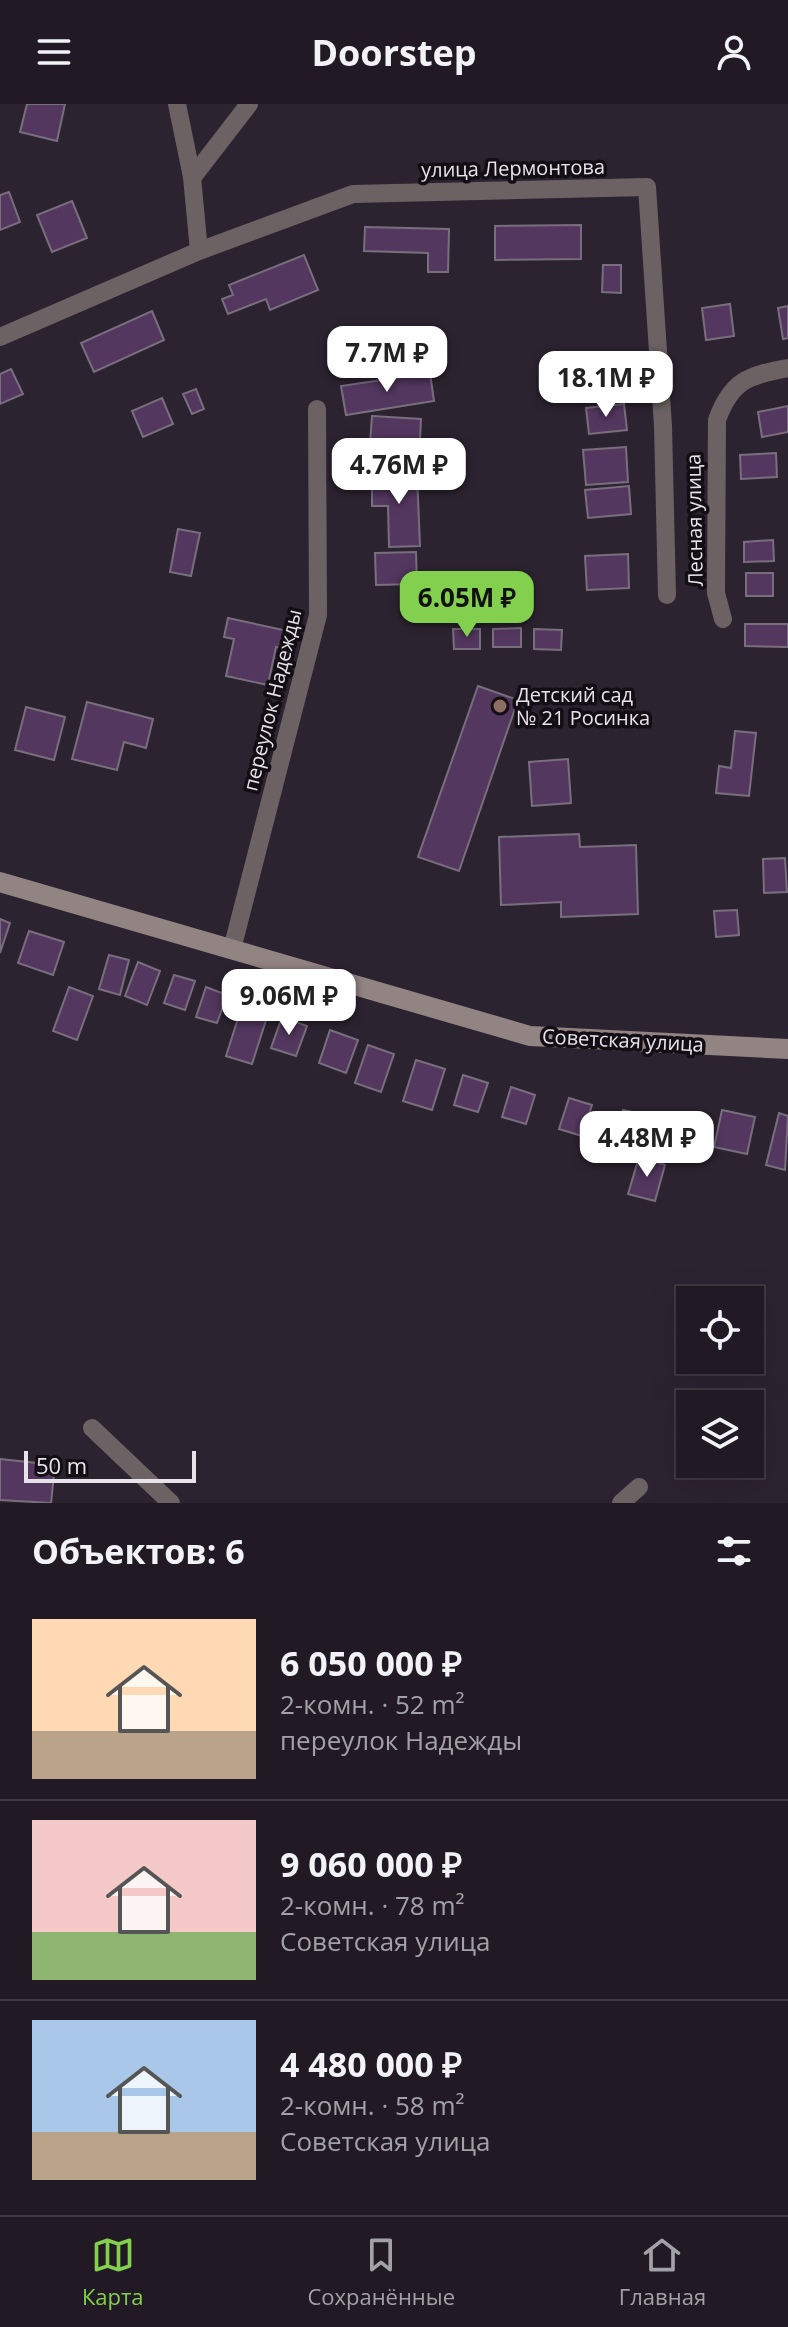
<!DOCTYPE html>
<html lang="ru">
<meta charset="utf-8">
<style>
:root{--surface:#211a24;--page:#29232c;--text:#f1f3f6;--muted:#a2a1a6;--line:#3e3841;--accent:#83d04e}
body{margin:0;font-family:"Open Sans",sans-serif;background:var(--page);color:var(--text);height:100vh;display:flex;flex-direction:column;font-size:30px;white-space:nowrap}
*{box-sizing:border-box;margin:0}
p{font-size:26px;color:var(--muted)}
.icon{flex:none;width:44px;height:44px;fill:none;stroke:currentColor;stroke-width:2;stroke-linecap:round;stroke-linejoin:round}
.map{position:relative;height:1399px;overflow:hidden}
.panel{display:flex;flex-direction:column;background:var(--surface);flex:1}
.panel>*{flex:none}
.controls{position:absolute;left:676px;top:1182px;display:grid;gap:16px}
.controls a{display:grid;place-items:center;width:88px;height:88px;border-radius:0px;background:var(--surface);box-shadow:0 8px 32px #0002,0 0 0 2px var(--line);font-size:40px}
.scale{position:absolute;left:24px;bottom:20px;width:172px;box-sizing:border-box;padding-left:8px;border:4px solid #e8e2eb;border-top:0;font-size:22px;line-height:28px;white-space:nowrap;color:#e8e2eb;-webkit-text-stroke:6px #120e14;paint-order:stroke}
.price{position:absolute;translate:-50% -68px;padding:0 18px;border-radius:16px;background:#fff;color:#222;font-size:26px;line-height:52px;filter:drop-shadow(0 2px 4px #0008)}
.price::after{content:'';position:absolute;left:50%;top:48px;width:24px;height:18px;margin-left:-12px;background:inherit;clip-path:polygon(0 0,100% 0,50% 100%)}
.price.on{background:var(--accent);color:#111}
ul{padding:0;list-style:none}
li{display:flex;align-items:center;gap:24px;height:200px;padding:0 32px}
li+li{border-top:2px solid var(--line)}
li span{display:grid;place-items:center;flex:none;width:224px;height:160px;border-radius:0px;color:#555}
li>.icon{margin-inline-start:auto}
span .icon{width:96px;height:96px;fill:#fffc;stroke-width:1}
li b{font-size:34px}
h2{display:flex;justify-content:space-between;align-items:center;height:96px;padding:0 32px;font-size:34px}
header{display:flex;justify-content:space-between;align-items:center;height:104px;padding:0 32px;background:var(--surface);font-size:36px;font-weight:700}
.menu{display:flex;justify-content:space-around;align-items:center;height:112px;border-top:2px solid var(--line);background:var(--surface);font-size:22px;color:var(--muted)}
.menu a{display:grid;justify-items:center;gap:4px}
.menu .on{color:var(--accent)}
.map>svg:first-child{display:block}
.building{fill:#53375f;stroke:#796e7e;stroke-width:2}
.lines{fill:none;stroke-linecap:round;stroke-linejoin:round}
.minor{stroke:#6c6263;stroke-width:18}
.secondary{stroke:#938484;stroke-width:20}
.education-dot{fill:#8d6e63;stroke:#120e14;stroke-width:3}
.labels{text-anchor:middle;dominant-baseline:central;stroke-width:7;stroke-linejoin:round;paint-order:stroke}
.street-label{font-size:20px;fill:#e8e2eb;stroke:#120e14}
.poi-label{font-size:20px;fill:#e8e2eb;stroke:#120e14;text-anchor:start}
</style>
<header><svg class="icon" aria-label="menu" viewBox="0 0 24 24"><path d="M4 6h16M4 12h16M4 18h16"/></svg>Doorstep<svg class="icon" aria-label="person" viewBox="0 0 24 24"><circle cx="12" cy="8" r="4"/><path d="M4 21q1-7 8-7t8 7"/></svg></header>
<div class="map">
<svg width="788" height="1399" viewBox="0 0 788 1399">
<rect width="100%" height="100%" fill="#2c2330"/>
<path class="building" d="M 27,0 L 65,0 L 57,37 L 20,28 Z
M 9,88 L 20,118 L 0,126 L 0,91 Z
M 72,97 L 87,134 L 52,148 L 37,111 Z
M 581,121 L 581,155 L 495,156 L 495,122 Z
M 365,123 L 449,125 L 448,168 L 428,168 L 428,149 L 364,147 Z
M 304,151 L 318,186 L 270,206 L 266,195 L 228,210 L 222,195 L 233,191 L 229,181 Z
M 603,161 L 621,161 L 621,189 L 602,188 Z
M 730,200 L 734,232 L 706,236 L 702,204 Z
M 788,202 L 788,234 L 783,235 L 778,204 Z
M 152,207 L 164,236 L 94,268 L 81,239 Z
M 628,261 L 630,291 L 591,293 L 590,263 Z
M 11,265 L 23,290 L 0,300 L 0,270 Z
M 430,269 L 434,297 L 346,311 L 341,282 Z
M 196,285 L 204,305 L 192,310 L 183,290 Z
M 162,294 L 173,320 L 143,333 L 132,307 Z
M 624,300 L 627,326 L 589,330 L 586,304 Z
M 788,302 L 788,328 L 762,333 L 758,308 Z
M 372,312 L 421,315 L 419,356 L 369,354 Z
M 626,343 L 628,378 L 586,381 L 583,346 Z
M 776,349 L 777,373 L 741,375 L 740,351 Z
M 417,369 L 420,442 L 389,443 L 388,402 L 372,402 L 372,370 Z
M 629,382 L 631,410 L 588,414 L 585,386 Z
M 178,425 L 200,429 L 191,472 L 170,468 Z
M 773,436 L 774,457 L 744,458 L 744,438 Z
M 416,448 L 417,480 L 376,481 L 375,449 Z
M 628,450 L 629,484 L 587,486 L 585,452 Z
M 746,469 L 773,469 L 773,492 L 746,492 Z
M 228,514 L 297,529 L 293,547 L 276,543 L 268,581 L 226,572 L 234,535 L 224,533 Z
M 745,520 L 788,520 L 788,543 L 745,542 Z
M 521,524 L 521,543 L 493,543 L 493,525 Z
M 453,525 L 480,525 L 480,545 L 454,545 Z
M 534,525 L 562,526 L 561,546 L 534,545 Z
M 478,582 L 518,596 L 459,767 L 418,753 Z
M 87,598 L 153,615 L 146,644 L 124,638 L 117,666 L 72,655 Z
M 26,603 L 65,613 L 54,656 L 15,646 Z
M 735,627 L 756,629 L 749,692 L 716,689 L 719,662 L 731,664 Z
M 568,655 L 571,699 L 532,702 L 529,658 Z
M 579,730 L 580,743 L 636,741 L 638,810 L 561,813 L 561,798 L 501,801 L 499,733 Z
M 785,754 L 787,788 L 764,789 L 763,755 Z
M 737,806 L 739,831 L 716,833 L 714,807 Z
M 0,815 L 10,819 L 0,849 Z
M 29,827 L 64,838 L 53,871 L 18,859 Z
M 109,851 L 129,856 L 120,891 L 99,885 Z
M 138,858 L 160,867 L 147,901 L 125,892 Z
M 174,871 L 195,877 L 185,906 L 164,899 Z
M 69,883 L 93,892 L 77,936 L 53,927 Z
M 206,883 L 227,891 L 217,919 L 196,913 Z
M 242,902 L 268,910 L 252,960 L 226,952 Z
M 282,913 L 307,922 L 296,952 L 271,944 Z
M 330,926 L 358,936 L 346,969 L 319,959 Z
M 368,941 L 394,950 L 381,988 L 355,979 Z
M 416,956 L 445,965 L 432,1006 L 403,997 Z
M 463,971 L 488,979 L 478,1008 L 454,1001 Z
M 511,983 L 535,991 L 526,1020 L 502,1013 Z
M 569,994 L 592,1001 L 582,1032 L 559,1025 Z
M 623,1006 L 646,1011 L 639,1040 L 616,1035 Z
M 722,1006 L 755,1013 L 747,1050 L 714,1043 Z
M 779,1009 L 788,1012 L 785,1066 L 766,1061 Z
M 679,1020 L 706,1028 L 696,1058 L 670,1050 Z
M 639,1053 L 665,1061 L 655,1097 L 628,1090 Z
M 0,1355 L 55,1361 L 51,1399 L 0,1396 Z"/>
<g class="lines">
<path class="minor" d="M 177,0 L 192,73 L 199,147
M 192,74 L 249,0
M 0,233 L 199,147 L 353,90 L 647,83 L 663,322 L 667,491
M 723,515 L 716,489 L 717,316 C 731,277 748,271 788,264
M 232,845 L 318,511 L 317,305
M 92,1324 L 171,1399
M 621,1399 L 639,1383"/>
<path class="secondary" d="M 0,778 L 530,932 L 788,945"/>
</g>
<circle class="education-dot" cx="500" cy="602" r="8"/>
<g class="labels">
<g class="street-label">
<text transform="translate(513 64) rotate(-1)">улица Лермонтова</text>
<text transform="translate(694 416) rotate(-91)">Лесная улица</text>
<text transform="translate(272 596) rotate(-76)">переулок Надежды</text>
<text transform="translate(623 936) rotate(3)">Советская улица</text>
</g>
<g class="poi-label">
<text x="516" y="590">Детский сад<tspan x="516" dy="23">№ 21 Росинка</tspan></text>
</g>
</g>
</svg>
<div class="controls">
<a><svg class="icon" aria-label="locate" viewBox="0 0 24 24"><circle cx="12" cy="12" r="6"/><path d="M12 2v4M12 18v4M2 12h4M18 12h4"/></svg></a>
<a><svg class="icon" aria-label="layers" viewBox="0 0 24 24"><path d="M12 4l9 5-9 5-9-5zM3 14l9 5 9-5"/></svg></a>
</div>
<div class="scale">50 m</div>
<b class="price" style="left:387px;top:290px">7.7M ₽</b>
<b class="price" style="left:606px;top:315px">18.1M ₽</b>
<b class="price" style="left:399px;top:402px">4.76M ₽</b>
<b class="price on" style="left:467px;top:535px">6.05M ₽</b>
<b class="price" style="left:289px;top:933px">9.06M ₽</b>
<b class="price" style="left:647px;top:1075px">4.48M ₽</b>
</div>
<section class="panel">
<h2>Объектов: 6<svg class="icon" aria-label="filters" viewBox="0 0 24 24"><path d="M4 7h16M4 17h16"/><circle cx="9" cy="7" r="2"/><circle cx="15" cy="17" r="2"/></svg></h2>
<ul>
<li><span style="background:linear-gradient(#ffd9b3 70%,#b9a48a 0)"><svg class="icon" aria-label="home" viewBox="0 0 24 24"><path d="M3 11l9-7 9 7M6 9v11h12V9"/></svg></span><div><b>6 050 000 ₽</b><p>2-комн. · 52 m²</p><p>переулок Надежды</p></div></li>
<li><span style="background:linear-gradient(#f6c9c9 70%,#8fb573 0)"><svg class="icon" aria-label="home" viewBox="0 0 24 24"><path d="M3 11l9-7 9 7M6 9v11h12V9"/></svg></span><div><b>9 060 000 ₽</b><p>2-комн. · 78 m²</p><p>Советская улица</p></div></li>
<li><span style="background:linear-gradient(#a9c7e8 70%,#b9a48a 0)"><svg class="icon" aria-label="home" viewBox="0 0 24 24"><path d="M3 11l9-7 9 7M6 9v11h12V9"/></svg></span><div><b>4 480 000 ₽</b><p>2-комн. · 58 m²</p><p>Советская улица</p></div></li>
</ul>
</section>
<nav class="menu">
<a class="on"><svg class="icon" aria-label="map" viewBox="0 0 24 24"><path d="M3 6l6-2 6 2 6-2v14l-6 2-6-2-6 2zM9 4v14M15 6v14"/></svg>Карта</a>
<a><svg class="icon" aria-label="saved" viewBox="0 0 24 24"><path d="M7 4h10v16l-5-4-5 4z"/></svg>Сохранённые</a>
<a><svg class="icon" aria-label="home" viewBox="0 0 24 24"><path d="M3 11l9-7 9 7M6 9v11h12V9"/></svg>Главная</a>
</nav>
